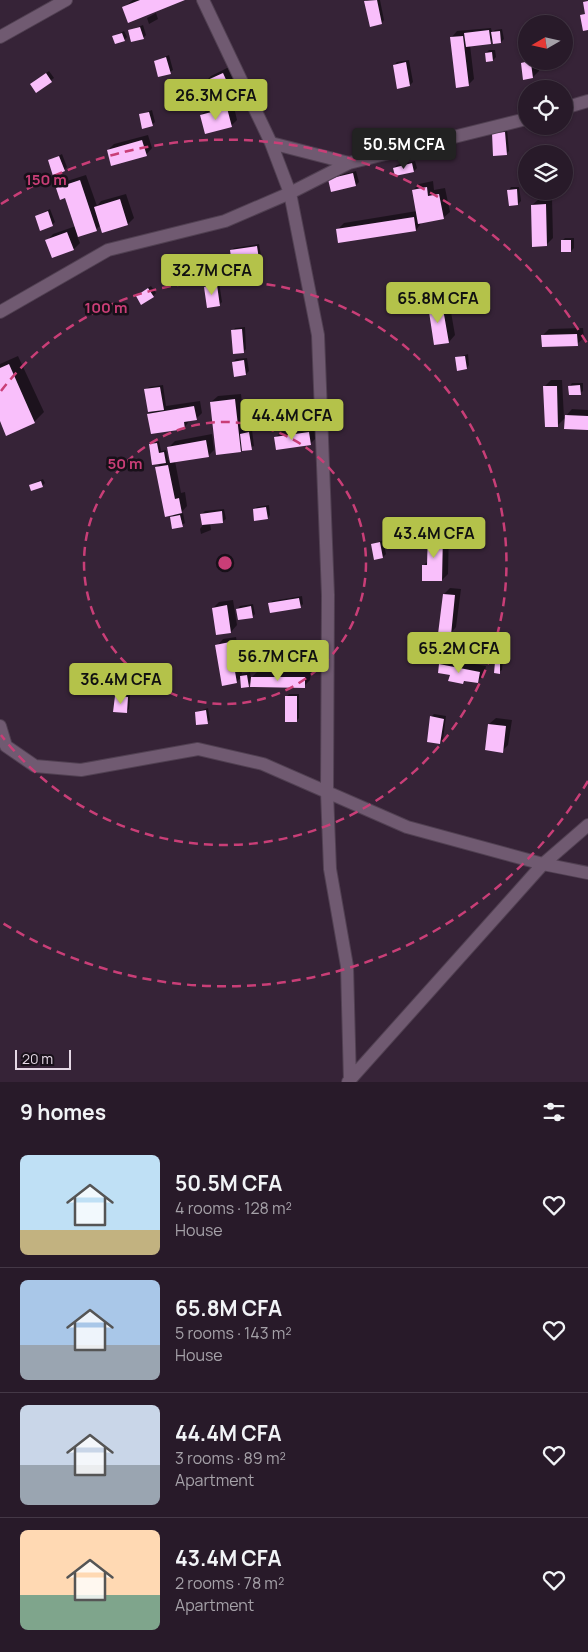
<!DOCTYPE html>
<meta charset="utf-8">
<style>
:root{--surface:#281a29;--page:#342735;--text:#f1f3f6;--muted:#a5a1a8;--line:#443846;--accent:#b4c24a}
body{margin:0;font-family:Manrope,sans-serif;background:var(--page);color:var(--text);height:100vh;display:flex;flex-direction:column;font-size:19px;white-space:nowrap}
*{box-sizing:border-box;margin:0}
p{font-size:16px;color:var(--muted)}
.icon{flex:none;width:28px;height:28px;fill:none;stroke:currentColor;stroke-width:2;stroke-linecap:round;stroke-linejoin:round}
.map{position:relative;height:1082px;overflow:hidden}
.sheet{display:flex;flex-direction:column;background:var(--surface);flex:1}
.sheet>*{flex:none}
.needle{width:32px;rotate:261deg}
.fabs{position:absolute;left:518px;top:15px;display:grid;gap:10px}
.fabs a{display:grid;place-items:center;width:55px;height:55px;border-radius:50%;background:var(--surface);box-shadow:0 1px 4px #0004,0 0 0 1px var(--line);font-size:25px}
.scale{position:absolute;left:15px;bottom:12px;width:56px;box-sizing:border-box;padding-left:5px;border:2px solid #e5d8e5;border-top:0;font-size:14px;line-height:18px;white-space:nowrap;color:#e5d8e5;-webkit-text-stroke:4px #181019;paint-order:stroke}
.price{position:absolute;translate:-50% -42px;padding:0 11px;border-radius:5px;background:var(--accent);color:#111;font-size:16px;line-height:32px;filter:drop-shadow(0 1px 2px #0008)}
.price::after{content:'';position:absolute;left:50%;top:30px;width:15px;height:11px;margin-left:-8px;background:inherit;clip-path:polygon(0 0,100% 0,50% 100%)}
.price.current{background:#222;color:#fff}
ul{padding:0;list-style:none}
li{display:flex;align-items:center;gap:15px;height:125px;padding:0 20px}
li+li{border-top:1px solid var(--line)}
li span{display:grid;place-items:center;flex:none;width:140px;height:100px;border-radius:8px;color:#555}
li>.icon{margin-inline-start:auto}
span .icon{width:60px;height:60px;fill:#fffc;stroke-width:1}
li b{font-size:21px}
h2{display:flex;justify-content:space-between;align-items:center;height:60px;padding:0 20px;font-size:21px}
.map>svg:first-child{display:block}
.shadow{fill:#0007}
.building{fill:#f9bffb}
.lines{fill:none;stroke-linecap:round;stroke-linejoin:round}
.street-casing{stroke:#514052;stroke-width:14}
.secondary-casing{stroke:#514052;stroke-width:14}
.street{stroke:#705a71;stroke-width:12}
.secondary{stroke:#705a71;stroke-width:12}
.ring{fill:none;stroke:#c93e77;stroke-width:2.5;stroke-dasharray:9 6}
.centre{fill:#c93e77;stroke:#181019;stroke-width:2.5}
.ring-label{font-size:15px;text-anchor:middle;font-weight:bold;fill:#c93e77;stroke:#181019;stroke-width:5;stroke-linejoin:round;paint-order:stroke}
</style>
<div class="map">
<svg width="588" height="1082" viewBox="0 0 588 1082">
<rect width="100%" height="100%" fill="#362337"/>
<path class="shadow" d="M 133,0 L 182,0 L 123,8 Z
M 366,0 L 380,0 L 384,20 L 382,23 Z
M 156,13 L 158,19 L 149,24 L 147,18 Z
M 143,25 L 146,35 L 143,38 L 129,31 Z
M 491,28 L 492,33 L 495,30 L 502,29 L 504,39 L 501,42 L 493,39 L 490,42 L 470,45 L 474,79 L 468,85 L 451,38 L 457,31 Z
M 526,30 L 526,61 L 538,61 L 539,71 L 533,77 L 522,64 L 526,60 L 523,33 Z
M 124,31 L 127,37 L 124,40 L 114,36 Z
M 489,50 L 495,50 L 496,57 L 493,60 L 486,53 Z
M 169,55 L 173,70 L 170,72 L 155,61 Z
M 409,60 L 413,82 L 410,85 L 394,65 L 397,62 Z
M 229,67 L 238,87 L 232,93 L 205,82 L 211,76 Z
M 49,71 L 54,78 L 36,92 L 34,81 Z
M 233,103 L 237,120 L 231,126 L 201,115 L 208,109 Z
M 152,110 L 155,122 L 152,125 L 140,115 Z
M 507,129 L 509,151 L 506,154 L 493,133 Z
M 148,135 L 152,148 L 146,155 L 108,150 L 114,144 Z
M 62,154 L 67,167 L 64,170 L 49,161 Z
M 415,161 L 417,168 L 414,171 L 396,175 L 394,168 L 397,165 Z
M 356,171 L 359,182 L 356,185 L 333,177 Z
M 86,175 L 97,206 L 101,201 L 126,194 L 134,218 L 128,224 L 101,225 L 96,229 L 77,236 L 80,243 L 74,249 L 53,257 L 47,241 L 53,234 L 76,226 L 66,197 L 57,189 L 64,182 Z
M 433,181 L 434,190 L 445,188 L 450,212 L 443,218 L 422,222 L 416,230 L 337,230 L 344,223 L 417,211 L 413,190 L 419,184 Z
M 511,187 L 519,187 L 521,201 L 518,204 L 509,190 Z
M 552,198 L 553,238 L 547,244 L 532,205 L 539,199 Z
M 50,209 L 55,222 L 52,225 L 36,216 Z
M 565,238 L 574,238 L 574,248 L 571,251 L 562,241 Z
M 259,244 L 261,255 L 258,258 L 231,251 L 234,248 Z
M 219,282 L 222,302 L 219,305 L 205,287 L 208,284 Z
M 151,286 L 156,293 L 153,296 L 140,293 Z
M 448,297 L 449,300 L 458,299 L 458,302 L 462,298 L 469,297 L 470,306 L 468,308 L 460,307 L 451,312 L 455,335 L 449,342 L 429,306 L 435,299 Z
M 245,327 L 246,349 L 243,352 L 233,331 L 235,328 Z
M 583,328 L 584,338 L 577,344 L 543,335 L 549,329 Z
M 468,354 L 469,365 L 467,368 L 456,358 Z
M 18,356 L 44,412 L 34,422 L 0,418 L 0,364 Z
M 247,358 L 249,371 L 246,374 L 233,362 L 236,359 Z
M 551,380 L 562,380 L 564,418 L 572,409 L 588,410 L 588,429 L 566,417 L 558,425 L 544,387 Z
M 572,383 L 583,383 L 583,391 L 580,393 L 570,386 Z
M 163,385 L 166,406 L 200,401 L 202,413 L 196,419 L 190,420 L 184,428 L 148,414 L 152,410 L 146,390 L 149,387 Z
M 241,394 L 245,431 L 252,430 L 254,446 L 240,451 L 211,402 L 218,396 Z
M 315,426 L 316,438 L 310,444 L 276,437 L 282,431 Z
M 212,434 L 214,450 L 208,456 L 175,461 L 181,493 L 185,492 L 187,506 L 180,514 L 183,513 L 185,523 L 182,525 L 172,517 L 176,513 L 157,467 L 162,462 L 150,445 L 159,441 L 161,451 L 166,450 L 168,460 L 171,460 L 169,447 L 175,441 Z
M 43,479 L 45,483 L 42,486 L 30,485 Z
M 269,505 L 270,515 L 268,518 L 254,510 L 257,507 Z
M 224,509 L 226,519 L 223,521 L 210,523 L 211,530 L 201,534 L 200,529 L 203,525 L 202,514 L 205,511 Z
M 435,528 L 449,528 L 448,574 L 442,580 L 423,566 L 429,560 L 429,534 Z
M 454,529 L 484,530 L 484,540 L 481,543 L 451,532 Z
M 383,540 L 386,554 L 383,557 L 372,545 Z
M 450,588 L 461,589 L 456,627 L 450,634 L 444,594 Z
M 302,596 L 303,604 L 300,607 L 270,604 L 272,601 Z
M 233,600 L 237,625 L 231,632 L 213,608 L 219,602 Z
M 253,604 L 255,614 L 252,617 L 237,609 L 240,606 Z
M 236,637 L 242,674 L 250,672 L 251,678 L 258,671 L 311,672 L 310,680 L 304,686 L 252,682 L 248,685 L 241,678 L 236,682 L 217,646 L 223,639 Z
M 446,659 L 486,666 L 484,675 L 478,681 L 466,680 L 463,683 L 440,665 Z
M 499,660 L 503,660 L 502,670 L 499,672 L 496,662 Z
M 119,694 L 130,695 L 129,709 L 126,712 L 116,696 Z
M 289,694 L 299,694 L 299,718 L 296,721 L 286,697 Z
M 208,708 L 210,720 L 207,722 L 196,712 Z
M 434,714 L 446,716 L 443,740 L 440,743 L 431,717 Z
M 496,718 L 512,720 L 508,745 L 502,751 L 489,724 Z"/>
<path class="building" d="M 140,0 L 185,0 L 128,23 L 122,7 Z
M 377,0 L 382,24 L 370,27 L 364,1 Z
M 588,1 L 588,30 L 583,31 L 580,15 L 585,14 L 583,2 Z
M 140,27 L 144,39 L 131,42 L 128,30 Z
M 489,30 L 491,44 L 466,47 L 464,33 Z
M 500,31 L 501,43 L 493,44 L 491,32 Z
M 526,32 L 526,61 L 535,63 L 531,63 L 533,78 L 523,80 L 521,63 L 525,62 L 522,33 Z
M 122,33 L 125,41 L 115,44 L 112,36 Z
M 463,36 L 469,86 L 456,88 L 450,37 Z
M 492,52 L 493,61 L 486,62 L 485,53 Z
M 166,57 L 171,74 L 158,77 L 154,61 Z
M 406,62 L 410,86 L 397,89 L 393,65 Z
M 46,73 L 52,82 L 36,93 L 30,84 Z
M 223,73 L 233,95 L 213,104 L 203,82 Z
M 227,108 L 232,127 L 205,134 L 200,115 Z
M 149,112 L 153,126 L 142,129 L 139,114 Z
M 505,132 L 507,155 L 493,156 L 492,133 Z
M 142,140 L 147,156 L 111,166 L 107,150 Z
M 59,156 L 65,171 L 53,176 L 48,160 Z
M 412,163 L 414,172 L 395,176 L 393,168 Z
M 353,173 L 356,186 L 331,192 L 328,179 Z
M 80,180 L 97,231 L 78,237 L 65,198 L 60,200 L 56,188 Z
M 427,187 L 428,196 L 439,194 L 444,219 L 418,224 L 412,190 Z
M 517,189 L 518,205 L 509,206 L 507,190 Z
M 120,199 L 128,225 L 102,233 L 94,207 Z
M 546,204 L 547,246 L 532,247 L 531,205 Z
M 48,211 L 53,226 L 40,231 L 35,216 Z
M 414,217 L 416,231 L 338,243 L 336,229 Z
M 67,232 L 74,250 L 52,258 L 45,240 Z
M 561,240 L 571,240 L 571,252 L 561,252 Z
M 257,246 L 259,259 L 232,264 L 230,250 Z
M 217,285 L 220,306 L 207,308 L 204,287 Z
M 148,288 L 154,297 L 141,305 L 136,296 Z
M 467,299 L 468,310 L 460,311 L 458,301 Z
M 455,301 L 457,312 L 448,314 L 446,302 Z
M 442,303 L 449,343 L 434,345 L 428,305 Z
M 242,329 L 244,353 L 233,354 L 231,330 Z
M 577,334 L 578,346 L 542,347 L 541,335 Z
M 465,356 L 467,369 L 457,371 L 455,357 Z
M 244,360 L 246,375 L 234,377 L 232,362 Z
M 9,364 L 35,423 L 6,436 L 0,421 L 0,368 Z
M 580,385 L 581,395 L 569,395 L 568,386 Z
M 543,386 L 557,386 L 558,427 L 545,427 Z
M 160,387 L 164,410 L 148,412 L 144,389 Z
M 235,399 L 241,452 L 216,455 L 210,402 Z
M 194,406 L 197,420 L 184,422 L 185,429 L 151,434 L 147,414 Z
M 565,415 L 588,416 L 588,430 L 564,429 Z
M 249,432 L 252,450 L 242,451 L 240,434 Z
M 309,432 L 311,445 L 276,450 L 274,437 Z
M 206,440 L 209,457 L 170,463 L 167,447 Z
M 157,443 L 159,453 L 164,452 L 166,463 L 152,465 L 149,444 Z
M 168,465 L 175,499 L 179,498 L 182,513 L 165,517 L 155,467 Z
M 41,481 L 43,487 L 31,491 L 29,485 Z
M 266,507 L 268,519 L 254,521 L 253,509 Z
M 222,511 L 223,523 L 202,525 L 200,514 Z
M 180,515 L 183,527 L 172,529 L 170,517 Z
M 450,531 L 482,532 L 481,544 L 450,543 Z
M 428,533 L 443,534 L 442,581 L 422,581 L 422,565 L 427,565 Z
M 380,542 L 383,558 L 374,560 L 371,544 Z
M 443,594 L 455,595 L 451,635 L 438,634 Z
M 299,598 L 301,608 L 270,613 L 268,603 Z
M 227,605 L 231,633 L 216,635 L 212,608 Z
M 251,606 L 253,618 L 238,620 L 236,609 Z
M 230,642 L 237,683 L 222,686 L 215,645 Z
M 495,662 L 500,662 L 500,674 L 494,673 Z
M 439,664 L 480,672 L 478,683 L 464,681 L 463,684 L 448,681 L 450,675 L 438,673 Z
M 247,675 L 249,687 L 241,688 L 240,676 Z
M 251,677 L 305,677 L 305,688 L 250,687 Z
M 115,696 L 128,697 L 127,713 L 113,712 Z
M 285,696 L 297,696 L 297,722 L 285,722 Z
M 206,710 L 208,724 L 196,725 L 195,712 Z
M 430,716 L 444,719 L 440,744 L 427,742 Z
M 488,724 L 506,726 L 503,753 L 485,750 Z"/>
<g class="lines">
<g class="street-casing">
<path id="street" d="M 203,0 L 271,143 L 290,193 L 318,335 L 328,595 L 327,792 L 330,869 L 347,966 L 350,1082
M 564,108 L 588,101
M 271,143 L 349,163
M 0,312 L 108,250 L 225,221 L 290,193 L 349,163 L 526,119
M 0,726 L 6,746 L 35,766 L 81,770 L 198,749 L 263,764 L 407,827 L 543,864 L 588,873
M 348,1082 L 543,864 L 588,825"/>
</g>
<g class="secondary-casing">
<path id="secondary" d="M 0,37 L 66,0"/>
</g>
<use href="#street" class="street"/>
<use href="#secondary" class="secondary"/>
</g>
<g class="ring">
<circle cx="225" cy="563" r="141"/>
<path d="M1 391A282 282 0 1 1 1 735"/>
<path d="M588 781A423 423 0 0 1 1 922M1 204A423 423 0 0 1 588 345"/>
</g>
<circle cx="225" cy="563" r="8" class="centre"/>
<g class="ring-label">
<text x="46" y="185">150 m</text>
<text x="106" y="313">100 m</text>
<text x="125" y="469">50 m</text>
</g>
</svg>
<div class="fabs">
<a><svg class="needle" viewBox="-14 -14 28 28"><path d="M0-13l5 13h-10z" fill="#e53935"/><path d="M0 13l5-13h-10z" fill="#a5a1a8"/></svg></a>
<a><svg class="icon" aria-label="locate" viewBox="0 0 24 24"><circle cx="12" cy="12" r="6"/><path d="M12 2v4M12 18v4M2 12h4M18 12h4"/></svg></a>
<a><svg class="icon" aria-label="layers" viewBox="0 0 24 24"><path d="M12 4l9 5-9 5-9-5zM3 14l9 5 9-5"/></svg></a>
</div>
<div class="scale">20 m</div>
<b class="price" style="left:216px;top:121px">26.3M CFA</b>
<b class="price current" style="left:404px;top:170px">50.5M CFA</b>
<b class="price" style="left:212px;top:296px">32.7M CFA</b>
<b class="price" style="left:438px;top:324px">65.8M CFA</b>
<b class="price" style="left:292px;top:441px">44.4M CFA</b>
<b class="price" style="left:434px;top:559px">43.4M CFA</b>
<b class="price" style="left:459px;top:674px">65.2M CFA</b>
<b class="price" style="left:278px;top:682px">56.7M CFA</b>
<b class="price" style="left:121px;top:705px">36.4M CFA</b>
</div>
<section class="sheet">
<h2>9 homes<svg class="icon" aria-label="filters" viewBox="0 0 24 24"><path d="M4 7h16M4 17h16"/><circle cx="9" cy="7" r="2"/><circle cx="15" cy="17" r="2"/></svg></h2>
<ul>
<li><span style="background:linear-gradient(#bfe0f5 75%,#c2b280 0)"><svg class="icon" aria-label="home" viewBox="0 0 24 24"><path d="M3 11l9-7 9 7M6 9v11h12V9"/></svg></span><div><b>50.5M CFA</b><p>4 rooms · 128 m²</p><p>House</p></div><svg class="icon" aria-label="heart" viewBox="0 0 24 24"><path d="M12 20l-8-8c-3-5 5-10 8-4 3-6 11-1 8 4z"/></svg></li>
<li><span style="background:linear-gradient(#a9c7e8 65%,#9aa5b1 0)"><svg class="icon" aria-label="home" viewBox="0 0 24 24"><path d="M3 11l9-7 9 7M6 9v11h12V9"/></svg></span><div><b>65.8M CFA</b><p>5 rooms · 143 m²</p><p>House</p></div><svg class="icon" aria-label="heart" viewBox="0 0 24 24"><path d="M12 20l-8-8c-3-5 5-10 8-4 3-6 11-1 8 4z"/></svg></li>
<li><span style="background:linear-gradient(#c9d6e8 60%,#9aa5b1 0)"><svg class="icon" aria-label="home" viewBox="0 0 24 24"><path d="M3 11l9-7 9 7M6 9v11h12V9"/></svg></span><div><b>44.4M CFA</b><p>3 rooms · 89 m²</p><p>Apartment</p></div><svg class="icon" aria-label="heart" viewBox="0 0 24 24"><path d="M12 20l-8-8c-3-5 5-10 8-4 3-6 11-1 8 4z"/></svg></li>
<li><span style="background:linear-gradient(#ffd9b3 65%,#7fa58c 0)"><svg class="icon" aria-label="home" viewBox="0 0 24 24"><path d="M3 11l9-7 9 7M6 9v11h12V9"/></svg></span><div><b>43.4M CFA</b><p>2 rooms · 78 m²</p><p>Apartment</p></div><svg class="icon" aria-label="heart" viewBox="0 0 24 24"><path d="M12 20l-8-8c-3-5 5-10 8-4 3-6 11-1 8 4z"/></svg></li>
</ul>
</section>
